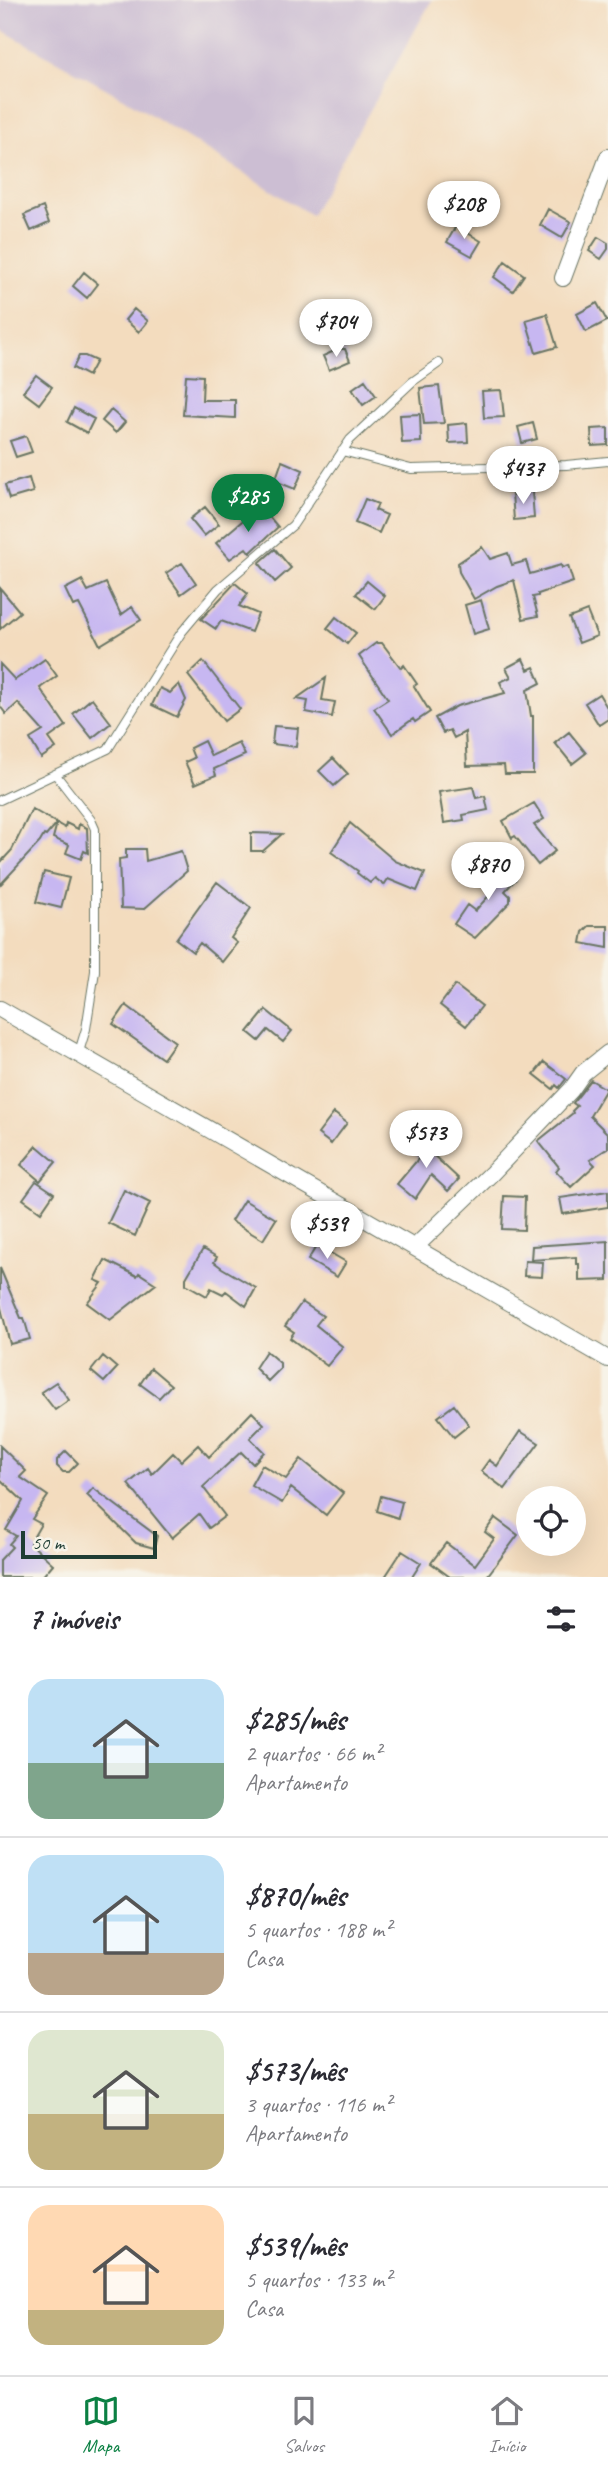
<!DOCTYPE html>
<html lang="pt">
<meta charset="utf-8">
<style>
:root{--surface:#fff;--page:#f7f7f7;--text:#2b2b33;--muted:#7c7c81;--line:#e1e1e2;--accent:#0b8043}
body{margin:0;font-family:Caveat,sans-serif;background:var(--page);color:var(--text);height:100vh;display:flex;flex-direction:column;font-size:26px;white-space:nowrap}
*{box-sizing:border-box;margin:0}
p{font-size:23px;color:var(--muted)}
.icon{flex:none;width:38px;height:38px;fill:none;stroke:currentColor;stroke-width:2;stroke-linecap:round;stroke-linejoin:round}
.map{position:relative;height:1577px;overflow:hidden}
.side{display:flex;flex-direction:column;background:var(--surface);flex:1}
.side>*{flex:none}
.controls{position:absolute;left:516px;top:1486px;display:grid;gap:14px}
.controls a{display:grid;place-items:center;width:70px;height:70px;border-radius:50%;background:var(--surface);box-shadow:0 7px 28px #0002;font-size:35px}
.scale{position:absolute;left:21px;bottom:18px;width:136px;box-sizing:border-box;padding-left:7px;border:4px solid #1f3d34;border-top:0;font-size:19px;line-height:24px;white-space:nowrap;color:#1f3d34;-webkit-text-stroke:5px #f7f3e8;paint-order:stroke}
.price{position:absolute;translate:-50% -60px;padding:0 16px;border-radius:24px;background:#fff;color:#222;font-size:23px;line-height:46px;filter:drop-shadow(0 2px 4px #0008)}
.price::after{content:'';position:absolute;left:50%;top:42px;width:21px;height:16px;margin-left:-10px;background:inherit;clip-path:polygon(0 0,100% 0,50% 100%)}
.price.on{background:var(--accent);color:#fff}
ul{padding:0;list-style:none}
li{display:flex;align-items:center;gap:21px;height:175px;padding:0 28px}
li+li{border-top:2px solid var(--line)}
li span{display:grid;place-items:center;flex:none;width:196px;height:140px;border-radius:21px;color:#555}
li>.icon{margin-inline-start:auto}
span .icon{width:84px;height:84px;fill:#fffc;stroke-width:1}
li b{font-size:30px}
h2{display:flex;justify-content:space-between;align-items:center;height:84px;padding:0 28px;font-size:30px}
.dock{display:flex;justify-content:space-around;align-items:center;height:98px;border-top:2px solid var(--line);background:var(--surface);font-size:19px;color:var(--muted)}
.dock a{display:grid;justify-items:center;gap:4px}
.dock .on{color:var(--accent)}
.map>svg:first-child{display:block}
.industrial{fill:#ccbed3}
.building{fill:#c7b7f1}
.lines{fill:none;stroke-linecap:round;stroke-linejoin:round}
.lane-casing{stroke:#697564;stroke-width:10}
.street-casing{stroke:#697564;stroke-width:18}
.lane{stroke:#fff;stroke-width:8}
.street{stroke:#fff;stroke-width:16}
</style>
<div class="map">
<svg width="608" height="1577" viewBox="0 0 608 1577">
<rect width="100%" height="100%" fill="#f7f3e8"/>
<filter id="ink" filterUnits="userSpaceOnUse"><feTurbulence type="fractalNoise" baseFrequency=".0143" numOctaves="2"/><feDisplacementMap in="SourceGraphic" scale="14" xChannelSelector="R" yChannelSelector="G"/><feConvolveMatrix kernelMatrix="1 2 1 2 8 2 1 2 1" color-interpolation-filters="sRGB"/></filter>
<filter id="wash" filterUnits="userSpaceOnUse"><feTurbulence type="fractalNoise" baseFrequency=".00686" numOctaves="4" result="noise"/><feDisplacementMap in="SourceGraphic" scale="28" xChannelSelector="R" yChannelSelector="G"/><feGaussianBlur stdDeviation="1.57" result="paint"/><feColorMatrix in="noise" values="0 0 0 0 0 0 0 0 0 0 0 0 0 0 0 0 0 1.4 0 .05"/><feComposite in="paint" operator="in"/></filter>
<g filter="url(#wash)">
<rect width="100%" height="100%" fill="#f3dcbe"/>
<path class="industrial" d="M 0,0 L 432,0 L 311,215 L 132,103 L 0,29 Z"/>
<g id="blocks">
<path class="building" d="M 43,207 L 49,223 L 31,231 L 24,215 Z
M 548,209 L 571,222 L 562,238 L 540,225 Z
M 456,226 L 481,241 L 472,256 L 447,242 Z
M 598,237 L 608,243 L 608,249 L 601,259 L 589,251 Z
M 505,261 L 524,275 L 513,291 L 494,277 Z
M 84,272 L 98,284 L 87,298 L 73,286 Z
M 597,303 L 607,321 L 586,332 L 577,314 Z
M 134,309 L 148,321 L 139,332 L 125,320 Z
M 547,314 L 557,347 L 536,353 L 526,320 Z
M 339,349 L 345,349 L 350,361 L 329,370 L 323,356 Z
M 79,356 L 85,356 L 96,361 L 88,376 L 73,368 Z
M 36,375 L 52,387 L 39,404 L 23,392 Z
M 186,375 L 203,376 L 202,400 L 235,400 L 235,418 L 183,415 Z
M 365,380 L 376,396 L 363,405 L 352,389 Z
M 439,386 L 444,423 L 424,424 L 420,388 Z
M 501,390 L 504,417 L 484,418 L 482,391 Z
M 74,408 L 94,419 L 87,433 L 67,422 Z
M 111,410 L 125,422 L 116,433 L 102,421 Z
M 420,414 L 421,442 L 402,443 L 400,415 Z
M 467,423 L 468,442 L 449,443 L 448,425 Z
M 533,423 L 537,439 L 522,443 L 518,427 Z
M 608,428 L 608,445 L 592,446 L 591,429 Z
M 26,436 L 32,452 L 16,457 L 10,441 Z
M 282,461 L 303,470 L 295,489 L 275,481 Z
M 29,478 L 33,492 L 9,499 L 5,485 Z
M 532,491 L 534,518 L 514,520 L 512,493 Z
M 365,499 L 378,504 L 375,510 L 387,515 L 379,533 L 355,523 Z
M 260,506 L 278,527 L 250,553 L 246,548 L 230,559 L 216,543 Z
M 205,507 L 219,524 L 204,536 L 190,519 Z
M 482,547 L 490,559 L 508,553 L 512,565 L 526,561 L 530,574 L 561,565 L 562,568 L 568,566 L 573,582 L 538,594 L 538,596 L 533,597 L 538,616 L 523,619 L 514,580 L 497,586 L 474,599 L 459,572 L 458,563 Z
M 275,549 L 291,568 L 275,582 L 259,563 Z
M 182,563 L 196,583 L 181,594 L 166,573 Z
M 82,580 L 88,591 L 106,583 L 121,615 L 132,607 L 141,620 L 100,645 L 79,604 L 73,606 L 65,589 Z
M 367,581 L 385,596 L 375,609 L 356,594 Z
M 235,583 L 248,594 L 239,606 L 258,614 L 251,632 L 221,621 L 216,629 L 201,619 Z
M 0,588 L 20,612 L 0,629 Z
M 481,600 L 489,629 L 473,634 L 465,605 Z
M 587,611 L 597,636 L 579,643 L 569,618 Z
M 336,617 L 356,633 L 347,644 L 327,628 Z
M 376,643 L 382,643 L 401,668 L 404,665 L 417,684 L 414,686 L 430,712 L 415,722 L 413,719 L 392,734 L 374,708 L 388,699 L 359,656 Z
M 45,659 L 57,676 L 40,688 L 66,726 L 49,738 L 56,748 L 41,758 L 30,739 L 43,731 L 18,703 L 6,714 L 0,706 L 0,664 L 15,680 Z
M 523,659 L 528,670 L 534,667 L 541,683 L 527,690 L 531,716 L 533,716 L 533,774 L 505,774 L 504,765 L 467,766 L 465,732 L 454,738 L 450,730 L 443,733 L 435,718 L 457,706 L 505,693 L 500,682 L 511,677 L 506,668 Z
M 203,661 L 240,709 L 224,721 L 188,675 Z
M 326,678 L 322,700 L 335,702 L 332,717 L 306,712 L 308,701 L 296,699 Z
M 179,684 L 186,700 L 177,717 L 152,705 L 160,688 L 170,693 Z
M 599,694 L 608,709 L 608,719 L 599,725 L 585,703 Z
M 92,698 L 111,723 L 92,738 L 73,714 Z
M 274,726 L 298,728 L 296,747 L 272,744 Z
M 569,732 L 586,753 L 572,764 L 555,743 Z
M 204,741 L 211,756 L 239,743 L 245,755 L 214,769 L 216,775 L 195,784 L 185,762 L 194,758 L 190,748 Z
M 333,758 L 348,774 L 334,786 L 319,771 Z
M 473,787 L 476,798 L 485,796 L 488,810 L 463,815 L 464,820 L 444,823 L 439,792 Z
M 534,803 L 544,819 L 534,825 L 555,851 L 538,865 L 515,836 L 512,838 L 503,821 Z
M 32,809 L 65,828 L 66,823 L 78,829 L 79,824 L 87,828 L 88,853 L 84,851 L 81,859 L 66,853 L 69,845 L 53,838 L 57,823 L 46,836 L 44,835 L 40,842 L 0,885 L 0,863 L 12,850 Z
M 350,823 L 395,861 L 425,873 L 417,891 L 388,879 L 384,885 L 375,878 L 370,883 L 357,873 L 358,871 L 331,852 Z
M 251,833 L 282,834 L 263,851 L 251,851 Z
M 126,849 L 145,849 L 146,861 L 181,851 L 187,871 L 144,909 L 121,908 L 119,859 L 126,858 Z
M 497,861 L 516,879 L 505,891 L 510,896 L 510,902 L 475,938 L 454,924 L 467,905 L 475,911 L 495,889 L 482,877 Z
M 44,872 L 69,878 L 61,908 L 36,902 Z
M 217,882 L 251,908 L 231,938 L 237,943 L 222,962 L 200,943 L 193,952 L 176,939 Z
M 589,926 L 608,926 L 608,948 L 581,943 L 583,932 Z
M 455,985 L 482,1006 L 466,1026 L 440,1005 Z
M 126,1005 L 175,1042 L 163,1059 L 113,1024 Z
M 266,1010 L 292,1031 L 283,1042 L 268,1030 L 259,1041 L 248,1032 Z
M 544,1062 L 566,1079 L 559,1088 L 556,1085 L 553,1089 L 534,1074 Z
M 591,1080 L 606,1089 L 590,1116 L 608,1134 L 608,1148 L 590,1160 L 595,1165 L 571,1187 L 556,1171 L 559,1167 L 538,1141 L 573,1113 L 572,1111 L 577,1106 L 573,1103 Z
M 334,1113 L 347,1123 L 331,1144 L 318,1134 Z
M 426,1135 L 437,1145 L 430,1152 L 459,1179 L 448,1191 L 431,1175 L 415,1199 L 397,1184 L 419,1158 L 411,1150 Z
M 37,1146 L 56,1162 L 40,1181 L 21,1165 Z
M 36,1181 L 54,1193 L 41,1212 L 23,1199 Z
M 124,1190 L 150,1203 L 135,1236 L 108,1223 Z
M 608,1191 L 608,1207 L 563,1214 L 560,1198 Z
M 504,1196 L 525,1197 L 524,1230 L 502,1229 Z
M 244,1200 L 276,1219 L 263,1240 L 231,1221 Z
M 608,1241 L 608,1280 L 579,1281 L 579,1264 L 576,1264 L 576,1257 L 531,1260 L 532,1246 Z
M 317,1245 L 346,1262 L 337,1277 L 308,1260 Z
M 203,1249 L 217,1257 L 214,1262 L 222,1268 L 256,1288 L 246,1306 L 226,1291 L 223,1294 L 211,1288 L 207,1296 L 186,1284 L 186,1278 Z
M 105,1260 L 137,1276 L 139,1273 L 156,1284 L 110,1320 L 87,1303 L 102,1283 L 95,1280 Z
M 525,1261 L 543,1262 L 542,1277 L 524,1276 Z
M 0,1268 L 21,1318 L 24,1318 L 30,1339 L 10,1344 L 0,1304 Z
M 302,1302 L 323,1316 L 316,1325 L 343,1347 L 327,1366 L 290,1338 L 294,1332 L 285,1326 Z
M 266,1351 L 280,1363 L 280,1369 L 268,1381 L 255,1368 Z
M 103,1356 L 117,1368 L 104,1382 L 91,1371 Z
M 151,1368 L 171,1385 L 159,1398 L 140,1384 Z
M 56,1382 L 69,1400 L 55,1410 L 41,1392 Z
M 454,1405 L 469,1425 L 454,1437 L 438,1417 Z
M 252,1412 L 264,1424 L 250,1438 L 264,1452 L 253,1464 L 241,1452 L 203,1487 L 225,1516 L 209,1528 L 199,1514 L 172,1538 L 128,1484 L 148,1468 L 152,1474 L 173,1453 L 181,1461 L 198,1445 L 209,1457 Z
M 520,1431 L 539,1443 L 505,1489 L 481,1471 L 489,1460 L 497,1466 Z
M 0,1446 L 26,1471 L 20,1477 L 48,1496 L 32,1519 L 41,1524 L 30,1543 L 53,1564 L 42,1577 L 0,1577 L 0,1560 L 12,1547 L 9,1544 L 16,1536 L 6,1530 L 23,1501 L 0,1479 Z
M 66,1451 L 78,1463 L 69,1472 L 63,1472 L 57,1466 L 57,1460 Z
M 301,1459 L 343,1493 L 326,1515 L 291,1488 L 282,1503 L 251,1485 L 262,1465 L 286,1479 Z
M 93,1488 L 157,1536 L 154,1548 L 136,1543 L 87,1495 Z
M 381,1496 L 402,1502 L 398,1518 L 377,1511 Z
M 495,1518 L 518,1535 L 488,1575 L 491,1577 L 450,1577 L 431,1563 L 446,1543 L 475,1565 L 494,1539 L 485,1532 Z
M 402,1551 L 421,1563 L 412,1577 L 385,1577 Z"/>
</g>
</g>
<g filter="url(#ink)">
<use href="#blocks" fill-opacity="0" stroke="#697564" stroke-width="2"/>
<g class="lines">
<g class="lane-casing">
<path id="lane" d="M 342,451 L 411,469 L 566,465 L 608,461
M 56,775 L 91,820 L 95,829 L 95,971 L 86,1029 L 78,1055
M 0,800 L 108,749 L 181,633 L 218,589 L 293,525 L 350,440 L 412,382 L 439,363"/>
</g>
<g class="street-casing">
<path id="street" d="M 563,278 L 608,157
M 0,1009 L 608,1359
M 415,1247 L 492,1173 L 571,1090 L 583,1073 L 608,1053"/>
</g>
<use href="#lane" class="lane"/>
<use href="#street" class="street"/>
</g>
</g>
</svg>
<div class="controls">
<a><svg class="icon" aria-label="locate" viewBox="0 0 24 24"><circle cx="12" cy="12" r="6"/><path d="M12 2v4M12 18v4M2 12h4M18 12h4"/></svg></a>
</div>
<div class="scale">50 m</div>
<b class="price" style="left:464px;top:241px">$208</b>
<b class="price" style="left:336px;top:359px">$704</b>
<b class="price" style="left:523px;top:506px">$437</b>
<b class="price on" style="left:248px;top:534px">$285</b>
<b class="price" style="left:488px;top:902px">$870</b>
<b class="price" style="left:426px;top:1170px">$573</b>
<b class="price" style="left:327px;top:1261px">$539</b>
</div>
<section class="side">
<h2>7 imóveis<svg class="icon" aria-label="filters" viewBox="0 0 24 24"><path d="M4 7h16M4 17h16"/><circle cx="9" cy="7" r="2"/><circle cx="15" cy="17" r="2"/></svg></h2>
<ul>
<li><span style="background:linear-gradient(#bfe0f5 60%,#7fa58c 0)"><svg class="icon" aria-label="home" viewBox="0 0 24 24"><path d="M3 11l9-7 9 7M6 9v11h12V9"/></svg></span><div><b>$285/mês</b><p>2 quartos · 66 m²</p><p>Apartamento</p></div></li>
<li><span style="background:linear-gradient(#bfe0f5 70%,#b9a48a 0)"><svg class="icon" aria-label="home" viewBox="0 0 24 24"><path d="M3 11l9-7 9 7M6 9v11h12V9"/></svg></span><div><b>$870/mês</b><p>5 quartos · 188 m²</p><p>Casa</p></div></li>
<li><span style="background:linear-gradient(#dfe7d0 60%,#c2b280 0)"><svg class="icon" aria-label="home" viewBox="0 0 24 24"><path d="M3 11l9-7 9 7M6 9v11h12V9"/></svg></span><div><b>$573/mês</b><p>3 quartos · 116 m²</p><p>Apartamento</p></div></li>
<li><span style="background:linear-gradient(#ffd9b3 75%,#c2b280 0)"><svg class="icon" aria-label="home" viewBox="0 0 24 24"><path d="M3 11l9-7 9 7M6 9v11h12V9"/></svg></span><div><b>$539/mês</b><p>5 quartos · 133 m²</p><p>Casa</p></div></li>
</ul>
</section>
<nav class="dock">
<a class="on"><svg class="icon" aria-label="map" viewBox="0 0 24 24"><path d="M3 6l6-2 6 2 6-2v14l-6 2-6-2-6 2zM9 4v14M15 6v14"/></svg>Mapa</a>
<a><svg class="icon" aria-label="saved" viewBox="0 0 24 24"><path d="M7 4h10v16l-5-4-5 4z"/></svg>Salvos</a>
<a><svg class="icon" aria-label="home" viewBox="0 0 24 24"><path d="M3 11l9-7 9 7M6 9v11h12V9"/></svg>Início</a>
</nav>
